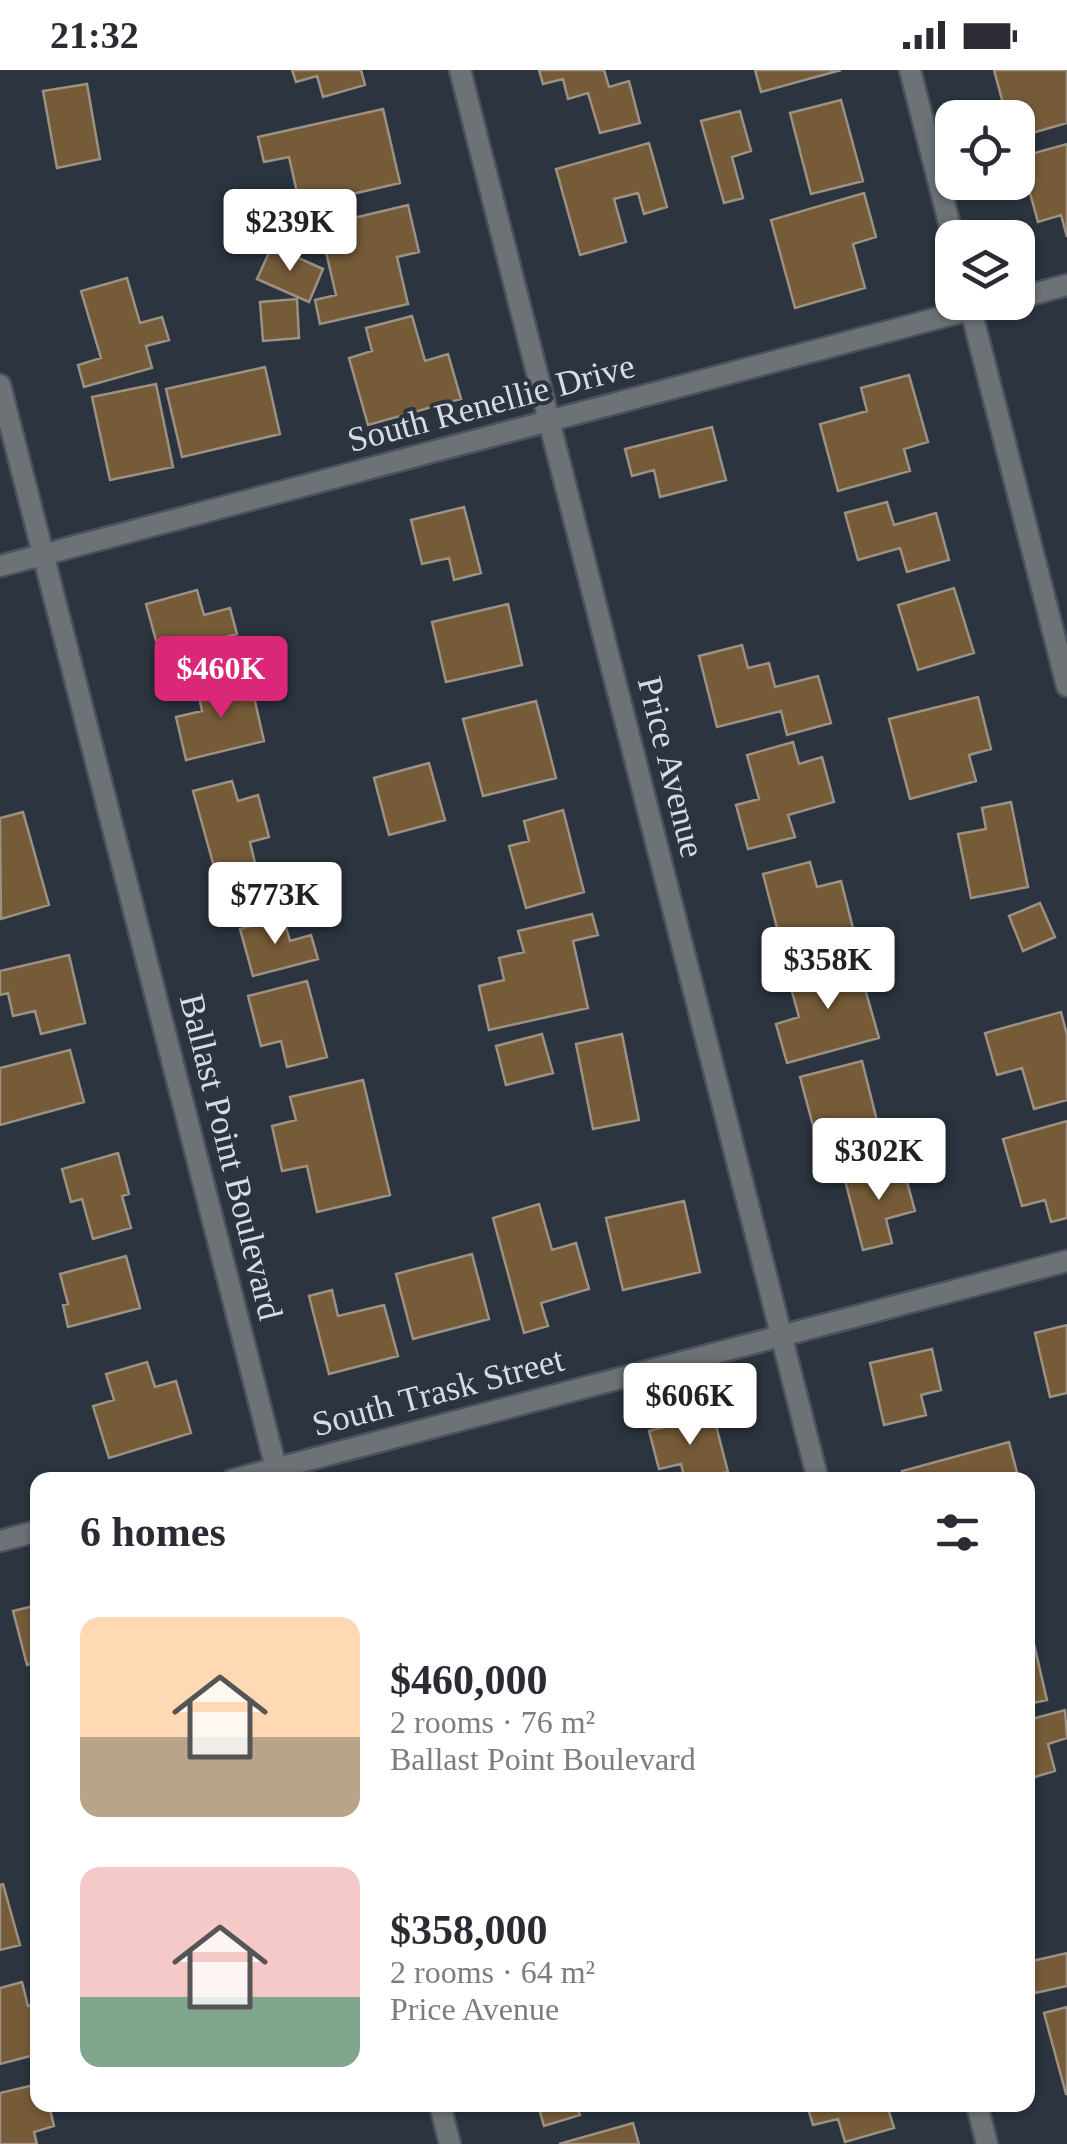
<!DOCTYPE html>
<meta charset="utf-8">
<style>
:root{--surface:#fff;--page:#f7f7f7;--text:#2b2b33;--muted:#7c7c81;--accent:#db2777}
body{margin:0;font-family:Georgia,serif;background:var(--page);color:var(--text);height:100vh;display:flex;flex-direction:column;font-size:38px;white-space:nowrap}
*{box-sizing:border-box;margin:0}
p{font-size:32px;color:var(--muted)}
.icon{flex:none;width:55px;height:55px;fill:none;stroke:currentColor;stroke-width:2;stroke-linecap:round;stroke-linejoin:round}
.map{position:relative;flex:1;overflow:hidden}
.drawer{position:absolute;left:30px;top:1402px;width:1005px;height:640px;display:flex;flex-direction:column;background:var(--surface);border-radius:20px;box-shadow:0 2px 8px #0004}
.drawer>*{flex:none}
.controls{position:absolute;left:935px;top:30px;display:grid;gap:20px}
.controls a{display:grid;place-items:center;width:100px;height:100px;border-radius:20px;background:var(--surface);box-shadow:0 2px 8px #0004;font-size:50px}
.price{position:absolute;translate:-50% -85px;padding:0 22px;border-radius:10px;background:#fff;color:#222;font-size:32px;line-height:65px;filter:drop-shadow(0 2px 5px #0008)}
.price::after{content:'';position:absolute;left:50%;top:60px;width:30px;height:22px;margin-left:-15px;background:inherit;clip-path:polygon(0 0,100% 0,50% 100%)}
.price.current{background:var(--accent);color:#fff}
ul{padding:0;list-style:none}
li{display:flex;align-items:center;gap:30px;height:250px;padding:0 50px}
li span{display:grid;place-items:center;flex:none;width:280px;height:200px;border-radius:20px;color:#555}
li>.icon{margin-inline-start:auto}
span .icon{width:120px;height:120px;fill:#fffc;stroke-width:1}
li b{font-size:42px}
h2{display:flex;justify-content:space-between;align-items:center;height:120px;padding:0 50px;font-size:42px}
.status{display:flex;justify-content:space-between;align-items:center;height:70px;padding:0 50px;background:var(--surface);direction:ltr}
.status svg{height:28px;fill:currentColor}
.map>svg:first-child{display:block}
.building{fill:#755b38;stroke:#9c9183;stroke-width:2.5}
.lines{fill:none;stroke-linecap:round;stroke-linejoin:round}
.street-casing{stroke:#4a525d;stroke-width:25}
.street{stroke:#6d7277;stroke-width:20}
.labels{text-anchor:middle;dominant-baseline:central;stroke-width:8;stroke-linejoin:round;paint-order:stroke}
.street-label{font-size:35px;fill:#d7dce4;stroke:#2b343f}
</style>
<div class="status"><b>21:32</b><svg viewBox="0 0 49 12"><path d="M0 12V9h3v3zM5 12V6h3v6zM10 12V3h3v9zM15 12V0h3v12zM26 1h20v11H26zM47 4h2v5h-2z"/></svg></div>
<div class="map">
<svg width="1067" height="2074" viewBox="0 0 1067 2074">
<rect width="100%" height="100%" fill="#2b343f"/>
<path class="building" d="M 292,0 L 361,0 L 365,15 L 323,27 L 317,6 L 296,12 Z
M 539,0 L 604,0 L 609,17 L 629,11 L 640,53 L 600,63 L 588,23 L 568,29 L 563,9 L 543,14 Z
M 755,0 L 841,0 L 761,22 Z
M 994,0 L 1067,0 L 1067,53 L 1018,67 L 1018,48 L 1007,48 Z
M 87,14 L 100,89 L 57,98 L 43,21 Z
M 841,30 L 863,111 L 811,124 L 790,43 Z
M 383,39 L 400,113 L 300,136 L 289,87 L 264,92 L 258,67 Z
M 740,41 L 751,81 L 732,87 L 743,128 L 724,133 L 701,51 Z
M 649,73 L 667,137 L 644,144 L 638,123 L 614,129 L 626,172 L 580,185 L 556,99 Z
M 1067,74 L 1067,167 L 1061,145 L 1038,152 L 1020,87 Z
M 864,123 L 876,167 L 853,174 L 865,218 L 795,238 L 771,150 Z
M 408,135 L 419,182 L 397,187 L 408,234 L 320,254 L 315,230 L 336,225 L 320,156 Z
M 272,176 L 323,199 L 309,232 L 257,209 Z
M 127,208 L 140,253 L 162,247 L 169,270 L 146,276 L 152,298 L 84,317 L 78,295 L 101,288 L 81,221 Z
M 297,229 L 299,268 L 263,271 L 260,232 Z
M 412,246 L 425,291 L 448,284 L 461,329 L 368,355 L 349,288 L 372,281 L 366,258 Z
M 265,297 L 280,364 L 182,387 L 166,319 Z
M 909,305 L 928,372 L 904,379 L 910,401 L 838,421 L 820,354 L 867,341 L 861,318 Z
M 156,314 L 173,397 L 110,410 L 92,327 Z
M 712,357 L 726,410 L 660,427 L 654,400 L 632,406 L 625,379 Z
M 887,432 L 894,455 L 936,443 L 949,490 L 907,502 L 900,478 L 858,490 L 845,443 Z
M 464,437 L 481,503 L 454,510 L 449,488 L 422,494 L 411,450 Z
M 954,518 L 974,583 L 918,600 L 898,535 Z
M 197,520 L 204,545 L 230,538 L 237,564 L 160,585 L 146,534 Z
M 508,534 L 522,595 L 446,612 L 432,552 Z
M 742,575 L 748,598 L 769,593 L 775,617 L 818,606 L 831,653 L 787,665 L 781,641 L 717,657 L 699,586 Z
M 250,609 L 264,671 L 186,690 L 176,647 L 202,641 L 198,621 Z
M 978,627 L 991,679 L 969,685 L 976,711 L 910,729 L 889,649 Z
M 536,631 L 556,708 L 483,726 L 463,649 Z
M 793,672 L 799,694 L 822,687 L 834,732 L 788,745 L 795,767 L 748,779 L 736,735 L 759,729 L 747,685 Z
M 429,693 L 445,750 L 389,765 L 374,708 Z
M 232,711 L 238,731 L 258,725 L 269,767 L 250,772 L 255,793 L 216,804 L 193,721 Z
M 1011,732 L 1028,817 L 971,828 L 958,764 L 986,759 L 982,738 Z
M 563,740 L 584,822 L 526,838 L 509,776 L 529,771 L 524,751 Z
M 23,742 L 49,835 L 1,849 L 0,748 Z
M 810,792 L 817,817 L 841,811 L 854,862 L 783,881 L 763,804 Z
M 1040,833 L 1055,867 L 1023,881 L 1009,846 Z
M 592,844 L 598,865 L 573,871 L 588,938 L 489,960 L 479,916 L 504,910 L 499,888 L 524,882 L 518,861 Z
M 283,847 L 290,871 L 311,865 L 318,889 L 253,906 L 240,859 Z
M 69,885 L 85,953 L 41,964 L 35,941 L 13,946 L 8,923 L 0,925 L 0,901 Z
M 856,887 L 879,968 L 787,993 L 776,954 L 799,947 L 788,907 Z
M 307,911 L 327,987 L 287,997 L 281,971 L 261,976 L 248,926 Z
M 1061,942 L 1067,965 L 1067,1030 L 1034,1039 L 1022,998 L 997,1005 L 985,963 Z
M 542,964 L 553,1003 L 506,1015 L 496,976 Z
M 622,964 L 639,1050 L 593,1059 L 576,974 Z
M 70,980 L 84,1032 L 0,1055 L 0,998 Z
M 862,991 L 878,1055 L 858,1061 L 864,1082 L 823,1093 L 800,1007 Z
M 363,1010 L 390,1125 L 317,1142 L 307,1096 L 282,1101 L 272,1056 L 296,1050 L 290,1027 Z
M 1067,1051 L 1067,1148 L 1051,1152 L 1045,1130 L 1022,1136 L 1003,1069 Z
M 118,1083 L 129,1124 L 122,1126 L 131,1158 L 93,1169 L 82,1129 L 71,1132 L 62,1099 Z
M 902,1094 L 915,1141 L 886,1149 L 892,1173 L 863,1180 L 845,1110 Z
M 684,1131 L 700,1202 L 623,1220 L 606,1148 Z
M 539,1134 L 552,1180 L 576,1173 L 589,1219 L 541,1233 L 548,1256 L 524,1263 L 493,1148 Z
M 472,1184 L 489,1249 L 413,1269 L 396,1204 Z
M 126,1186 L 140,1238 L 68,1257 L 63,1235 L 68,1234 L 60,1204 Z
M 332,1220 L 338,1246 L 384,1235 L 398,1286 L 329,1304 L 309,1226 Z
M 1067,1255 L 1067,1323 L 1050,1327 L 1035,1263 Z
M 932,1279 L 941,1320 L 921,1325 L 926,1345 L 884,1355 L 870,1293 Z
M 147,1292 L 155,1317 L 176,1311 L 191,1363 L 109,1388 L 93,1336 L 114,1330 L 106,1304 Z
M 713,1344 L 728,1402 L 685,1410 L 681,1394 L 659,1399 L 649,1361 Z
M 1009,1372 L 1019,1410 L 905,1410 L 902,1401 Z
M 38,1535 L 38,1592 L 27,1595 L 13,1541 Z
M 1034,1574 L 1047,1630 L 1028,1634 L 1028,1575 Z
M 1065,1640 L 1067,1668 L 1048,1674 L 1055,1701 L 1028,1709 L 1028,1650 Z
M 3,1814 L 20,1875 L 0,1880 L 0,1815 Z
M 1067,1883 L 1067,1916 L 1035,1923 L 1028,1892 Z
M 22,1912 L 28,1936 L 38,1934 L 38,1984 L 0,1994 L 0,1918 Z
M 1067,1937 L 1067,2024 L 1066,2024 L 1044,1943 Z
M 38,2014 L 38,2035 L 49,2035 L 54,2056 L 34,2062 L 37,2074 L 0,2074 L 0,2023 Z
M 538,2035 L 576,2035 L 580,2045 L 544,2056 Z
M 807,2035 L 887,2035 L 894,2058 L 845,2072 L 838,2049 L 813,2055 Z
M 633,2053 L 639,2074 L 559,2074 Z"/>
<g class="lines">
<g class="street-casing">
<path id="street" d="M 460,0 L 818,1410
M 910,0 L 953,168
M 1018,228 L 1067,215
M 969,232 L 1067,616
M 0,315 L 279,1410
M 0,496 L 999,232
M 232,1410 L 1067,1191
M 0,1471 L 38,1461
M 440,2035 L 450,2074
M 977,2035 L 987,2074"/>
</g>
<use href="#street" class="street"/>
</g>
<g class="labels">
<g class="street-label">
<text transform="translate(491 333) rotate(-15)">South Renellie Drive</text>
<text transform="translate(671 697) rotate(76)">Price Avenue</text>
<text transform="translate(231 1087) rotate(76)">Ballast Point Boulevard</text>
<text transform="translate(438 1322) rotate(-15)">South Trask Street</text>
</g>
</g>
</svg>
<div class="controls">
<a><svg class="icon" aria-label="locate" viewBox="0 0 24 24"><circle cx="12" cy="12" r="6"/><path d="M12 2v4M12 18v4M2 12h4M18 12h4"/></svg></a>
<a><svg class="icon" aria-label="layers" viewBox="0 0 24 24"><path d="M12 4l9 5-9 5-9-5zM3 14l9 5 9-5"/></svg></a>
</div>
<b class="price" style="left:290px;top:204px">$239K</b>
<b class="price current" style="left:221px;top:651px">$460K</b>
<b class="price" style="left:275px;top:877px">$773K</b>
<b class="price" style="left:828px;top:942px">$358K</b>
<b class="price" style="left:879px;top:1133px">$302K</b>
<b class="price" style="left:690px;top:1378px">$606K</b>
<section class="drawer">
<h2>6 homes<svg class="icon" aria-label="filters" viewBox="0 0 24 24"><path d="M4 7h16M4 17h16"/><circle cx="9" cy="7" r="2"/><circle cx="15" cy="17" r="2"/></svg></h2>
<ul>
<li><span style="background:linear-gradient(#ffd9b3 60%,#b9a48a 0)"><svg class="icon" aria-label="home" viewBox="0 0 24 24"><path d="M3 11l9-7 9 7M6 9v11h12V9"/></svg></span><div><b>$460,000</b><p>2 rooms · 76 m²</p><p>Ballast Point Boulevard</p></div></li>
<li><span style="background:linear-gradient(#f6c9c9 65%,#7fa58c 0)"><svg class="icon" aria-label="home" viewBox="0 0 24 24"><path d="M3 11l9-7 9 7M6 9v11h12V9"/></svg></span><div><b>$358,000</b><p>2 rooms · 64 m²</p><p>Price Avenue</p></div></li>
</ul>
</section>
</div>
